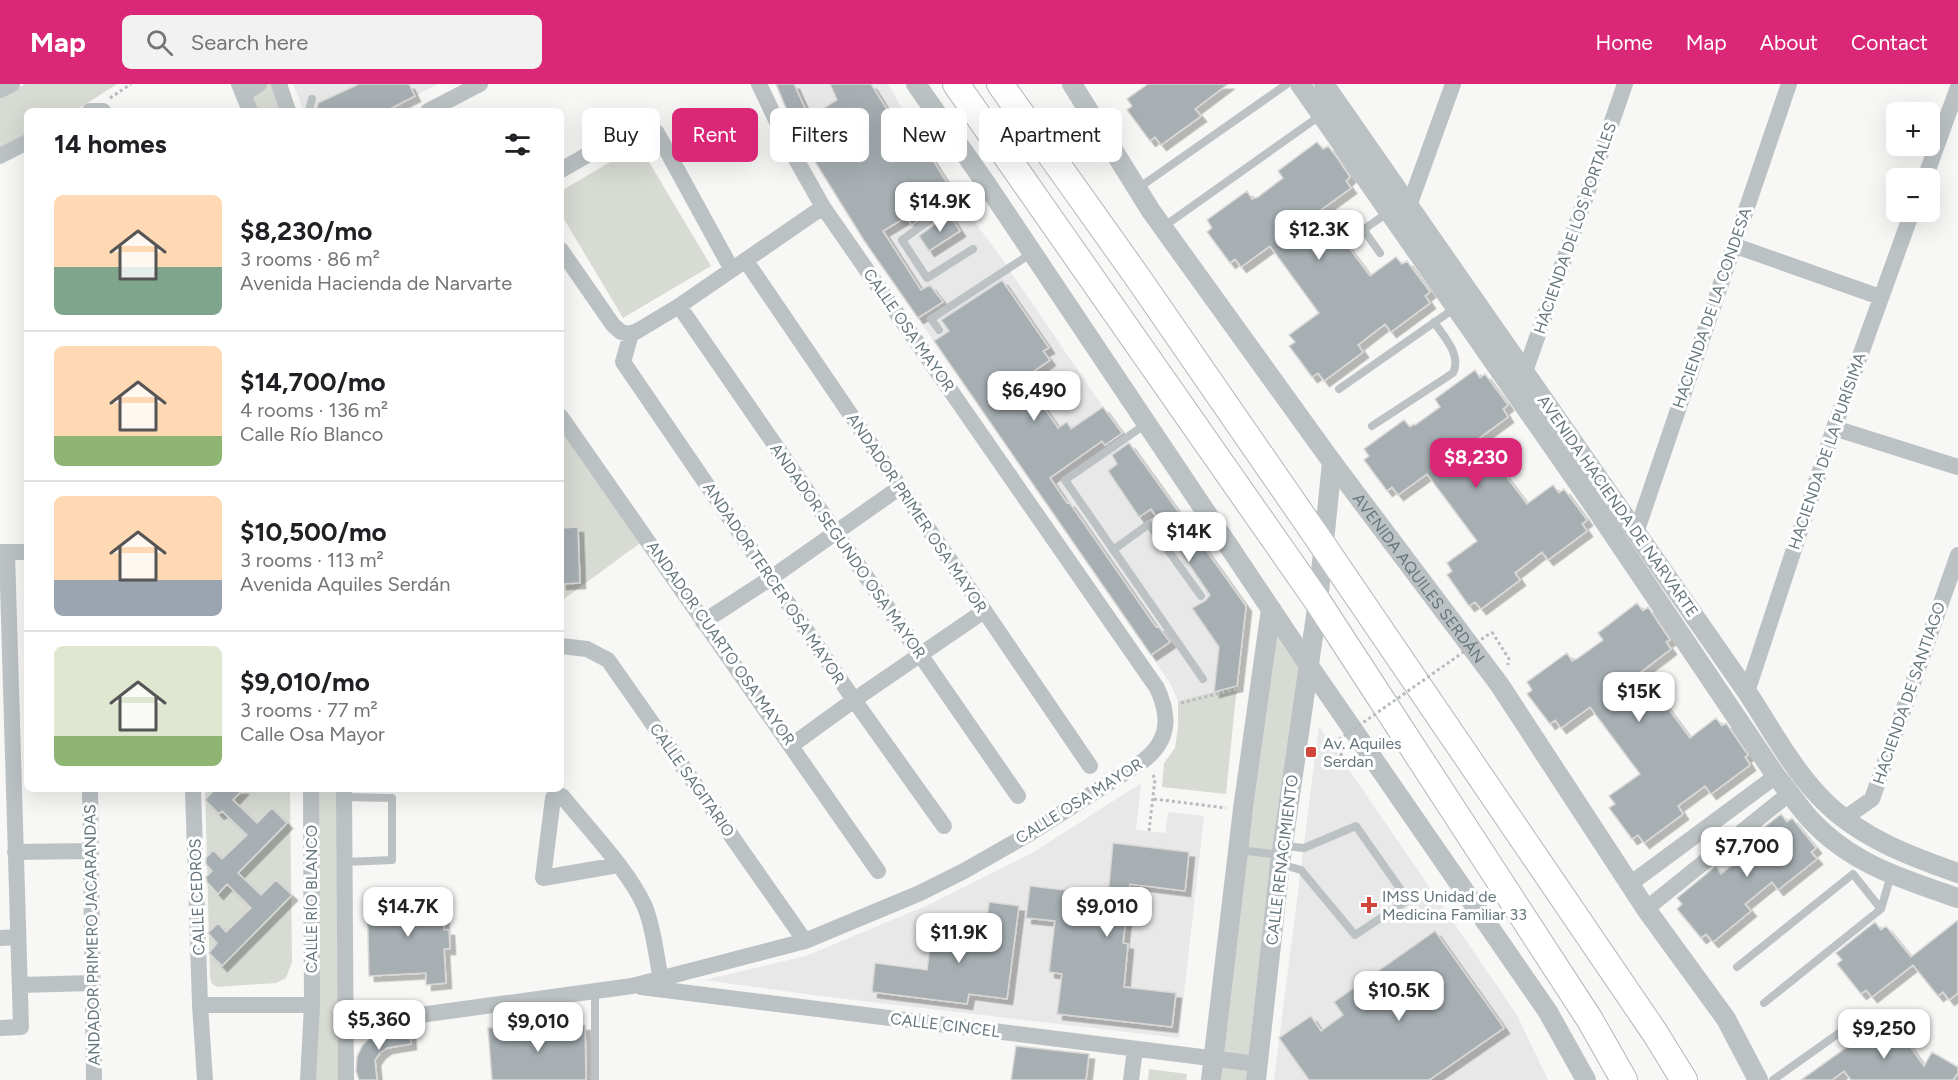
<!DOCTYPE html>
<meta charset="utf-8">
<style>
:root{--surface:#fff;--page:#f2f2f2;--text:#202124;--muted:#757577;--line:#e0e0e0;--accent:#db2777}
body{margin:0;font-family:Figtree,sans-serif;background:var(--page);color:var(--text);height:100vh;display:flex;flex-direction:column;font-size:22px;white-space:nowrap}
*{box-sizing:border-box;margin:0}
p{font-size:20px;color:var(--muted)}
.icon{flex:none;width:33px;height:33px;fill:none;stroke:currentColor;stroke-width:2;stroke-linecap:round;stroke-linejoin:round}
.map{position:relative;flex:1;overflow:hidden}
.side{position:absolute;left:24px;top:24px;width:540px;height:684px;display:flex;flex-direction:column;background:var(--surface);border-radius:9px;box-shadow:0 6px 24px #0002}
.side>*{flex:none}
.guide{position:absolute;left:582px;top:24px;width:570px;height:54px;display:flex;gap:12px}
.fabs{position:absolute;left:1886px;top:18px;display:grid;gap:12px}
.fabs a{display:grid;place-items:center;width:54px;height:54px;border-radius:9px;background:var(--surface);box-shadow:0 6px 24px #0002;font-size:30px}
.price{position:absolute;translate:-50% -51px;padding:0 14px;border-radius:12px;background:#fff;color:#222;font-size:20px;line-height:39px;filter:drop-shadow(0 2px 3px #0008)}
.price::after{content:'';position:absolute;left:50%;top:36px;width:18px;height:14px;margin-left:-9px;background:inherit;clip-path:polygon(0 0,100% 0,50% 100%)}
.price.on{background:var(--accent);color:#fff}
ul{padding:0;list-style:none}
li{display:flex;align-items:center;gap:18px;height:150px;padding:0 30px}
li+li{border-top:2px solid var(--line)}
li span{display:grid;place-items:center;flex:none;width:168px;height:120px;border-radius:9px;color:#555}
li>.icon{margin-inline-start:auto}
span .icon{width:72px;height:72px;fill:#fffc;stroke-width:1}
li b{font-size:26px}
h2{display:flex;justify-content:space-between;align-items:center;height:72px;padding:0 30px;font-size:26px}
.pill{padding:0 21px;border-radius:9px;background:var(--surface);box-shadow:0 6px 24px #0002;font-size:21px;line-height:54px}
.pill.on{background:var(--accent);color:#fff}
header{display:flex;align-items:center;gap:36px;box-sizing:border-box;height:84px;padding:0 30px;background:var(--accent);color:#fff}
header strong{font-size:28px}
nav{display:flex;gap:33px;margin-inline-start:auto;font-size:21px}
.search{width:420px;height:54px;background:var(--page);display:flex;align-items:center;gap:15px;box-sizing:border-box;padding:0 21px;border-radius:9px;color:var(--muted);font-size:22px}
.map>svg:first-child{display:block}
.built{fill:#e8e8e8}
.green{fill:#d8dbd4}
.building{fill:#a7afb3;stroke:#d9d8d7;stroke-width:1.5;filter:url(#shadow)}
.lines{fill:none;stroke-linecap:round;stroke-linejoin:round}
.primary-casing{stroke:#b0b6b8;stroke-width:28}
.path{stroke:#b7bbbc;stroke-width:3;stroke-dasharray:3 3;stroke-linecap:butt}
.service{stroke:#bcc2c4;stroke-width:8}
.minor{stroke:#bcc2c4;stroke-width:16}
.tertiary{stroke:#bcc2c4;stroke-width:20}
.primary{stroke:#fff;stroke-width:26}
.path-bridge{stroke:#b7bbbc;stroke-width:3;stroke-dasharray:3 3;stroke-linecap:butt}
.poi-dot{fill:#d1463a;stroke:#fff;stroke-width:2}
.labels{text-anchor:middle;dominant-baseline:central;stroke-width:6;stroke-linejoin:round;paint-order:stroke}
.street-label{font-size:16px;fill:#65767c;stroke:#fff}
.poi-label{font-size:16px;fill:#65767c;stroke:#fff;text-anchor:start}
</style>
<header>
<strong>Map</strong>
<div class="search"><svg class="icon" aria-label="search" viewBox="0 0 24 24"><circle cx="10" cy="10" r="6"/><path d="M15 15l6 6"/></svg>Search here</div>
<nav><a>Home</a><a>Map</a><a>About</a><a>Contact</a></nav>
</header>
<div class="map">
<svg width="1958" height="996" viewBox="0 0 1958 996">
<defs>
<filter id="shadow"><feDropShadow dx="5.5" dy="5.5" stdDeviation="0" flood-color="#0004"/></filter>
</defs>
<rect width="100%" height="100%" fill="#f7f7f5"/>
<path class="built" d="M 293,0 L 438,0 L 386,27 L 304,27 Z
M 776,0 L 888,0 L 922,59 L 951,105 L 1004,178 L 1103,323 L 1246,522 L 1237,602 L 1178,617 L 1170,599 L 1151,571 L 865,158 L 794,43 Z
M 1319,642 L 1517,931 L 1548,996 L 1274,996 Z
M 1141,699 L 1136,746 L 1165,749 L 1168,728 L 1204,732 L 1179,954 L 820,912 L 704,896 L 806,872 L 928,821 L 1034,768 Z"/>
<path class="green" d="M 25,0 L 117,0 L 75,27 L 27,27 L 27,51 L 0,65 L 0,13 Z
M 245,0 L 272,0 L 281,27 L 257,27 Z
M 639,61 L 711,182 L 623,234 L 561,130 L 561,107 Z
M 561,341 L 643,457 L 561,517 Z
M 1277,553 L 1299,585 L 1272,767 L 1246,996 L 1221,996 L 1248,763 Z
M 1237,602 L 1226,710 L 1162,703 L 1164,679 L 1175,664 L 1178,643 L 1178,617 Z
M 205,705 L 290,705 L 292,878 L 286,894 L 276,899 L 217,903 L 212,900 L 210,894 Z
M 317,705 L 337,705 L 340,996 L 313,996 Z
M 1149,985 L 1187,990 L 1186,996 L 1148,996 Z"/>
<path class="building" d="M 359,0 L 409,0 L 415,12 L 386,27 L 316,27 L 318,19 Z
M 776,0 L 794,0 L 809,33 L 837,16 L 830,0 L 871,0 L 912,65 L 922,59 L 951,105 L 939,113 L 943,119 L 912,141 L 906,133 L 883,147 L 921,206 L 930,201 L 943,218 L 918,234 L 865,158 L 794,44 Z
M 1148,0 L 1228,0 L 1195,25 L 1201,32 L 1161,61 L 1155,53 L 1150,57 L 1127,26 L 1132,22 L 1127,15 Z
M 1317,58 L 1323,65 L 1328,62 L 1338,75 L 1350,93 L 1346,97 L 1351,104 L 1321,126 L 1370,192 L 1396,173 L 1402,180 L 1407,177 L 1430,208 L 1425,212 L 1430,219 L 1391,248 L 1385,240 L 1358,261 L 1363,268 L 1324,297 L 1318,289 L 1312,293 L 1289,262 L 1295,258 L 1289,251 L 1319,229 L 1270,162 L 1241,183 L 1235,175 L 1230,179 L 1207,148 L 1212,144 L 1207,136 L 1247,107 L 1252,115 L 1258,113 L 1283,94 L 1278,87 Z
M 949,130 L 960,147 L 929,167 L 919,152 Z
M 1002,196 L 1049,264 L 1043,267 L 1050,276 L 1033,288 L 1045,306 L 1036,312 L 1058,344 L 1067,338 L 1071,345 L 1103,323 L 1122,349 L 1105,361 L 1102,357 L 1050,394 L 1067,419 L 1069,418 L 1156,543 L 1158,542 L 1170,558 L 1151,571 L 934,257 L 949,247 L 941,236 Z
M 1475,286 L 1480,294 L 1485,290 L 1508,321 L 1503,325 L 1508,333 L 1478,355 L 1527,420 L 1553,401 L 1559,409 L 1564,405 L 1587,436 L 1582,440 L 1587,447 L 1548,476 L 1542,468 L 1515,489 L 1520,496 L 1481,525 L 1475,518 L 1469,522 L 1447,491 L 1452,487 L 1447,479 L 1477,457 L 1427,390 L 1398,411 L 1392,403 L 1387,407 L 1364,376 L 1369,372 L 1364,365 L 1404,336 L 1410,343 L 1414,340 L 1415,341 L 1440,323 L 1435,315 Z
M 1129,359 L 1246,522 L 1237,602 L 1214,608 L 1219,563 L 1192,524 L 1205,517 L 1210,511 L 1151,425 L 1139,433 L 1108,387 L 1117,380 L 1112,371 Z
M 578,443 L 580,499 L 561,500 L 561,444 Z
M 1637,519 L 1643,527 L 1648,523 L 1670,556 L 1666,558 L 1671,565 L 1641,588 L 1690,654 L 1716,634 L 1722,642 L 1726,639 L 1748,671 L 1745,673 L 1750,681 L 1711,710 L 1705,702 L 1678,722 L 1683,730 L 1644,759 L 1638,751 L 1632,755 L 1609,724 L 1615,720 L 1609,712 L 1640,690 L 1590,623 L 1561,644 L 1555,636 L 1550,640 L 1527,610 L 1532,606 L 1527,598 L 1567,569 L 1572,577 L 1578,574 L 1603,556 L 1598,549 Z
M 215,705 L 243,705 L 233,716 L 257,739 L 272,724 L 287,739 L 238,789 L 261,811 L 276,796 L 292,811 L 222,882 L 209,869 L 217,859 L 208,849 L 218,839 L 226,848 L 251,824 L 227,800 L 218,810 L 207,798 L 206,793 L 212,787 L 206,780 L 206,774 L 213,766 L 222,775 L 247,751 L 222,727 L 219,730 L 205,716 Z
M 1781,730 L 1787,738 L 1792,734 L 1816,764 L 1811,768 L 1817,775 L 1778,806 L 1772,798 L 1750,816 L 1745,820 L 1751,827 L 1713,858 L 1706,850 L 1701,854 L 1677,825 L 1682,820 L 1677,814 L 1716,782 L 1721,790 L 1743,773 L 1748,768 L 1742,761 Z
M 1113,759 L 1189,768 L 1185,807 L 1130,800 L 1123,859 L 1128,860 L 1124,903 L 1176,909 L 1172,943 L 1057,930 L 1062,890 L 1049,888 L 1055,837 L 1026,834 L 1030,802 L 1108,811 Z
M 422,806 L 443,806 L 444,846 L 449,846 L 450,865 L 444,865 L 446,899 L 426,901 L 426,889 L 369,892 L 367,808 L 386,807 L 387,825 L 395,825 L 395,828 L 423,824 Z
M 989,818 L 1019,822 L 1007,915 L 969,910 L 967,920 L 872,908 L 875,879 L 927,886 L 932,849 L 985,855 Z
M 1958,836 L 1958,909 L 1949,916 L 1943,908 L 1938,912 L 1913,881 L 1872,913 L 1866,906 L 1861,910 L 1837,880 L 1842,876 L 1836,869 L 1875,838 L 1881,846 L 1886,842 L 1911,873 Z
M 1435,847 L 1504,944 L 1429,996 L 1309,996 L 1279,954 L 1311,932 L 1321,947 L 1343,931 L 1334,918 Z
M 1889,933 L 1924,982 L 1932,968 L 1958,983 L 1958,989 L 1953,996 L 1851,996 L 1844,987 L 1832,996 L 1801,996 Z
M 585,941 L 586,996 L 492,996 L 488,944 Z
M 394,946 L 410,946 L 411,960 L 387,964 L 380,969 L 375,976 L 377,996 L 359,996 L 356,987 L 357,973 L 362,962 L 371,953 L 382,948 Z
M 1016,962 L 1089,970 L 1086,996 L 1011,996 Z"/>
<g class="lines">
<g class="primary-casing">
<path id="primary" d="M 956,0 L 1318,518 L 1590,936 L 1624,996
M 1000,0 L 1136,191 L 1324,463 L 1655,949 L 1684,996"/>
</g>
<path class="path" d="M 110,14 L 131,0
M 1492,548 L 1509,575 L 1508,581
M 1181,619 L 1241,604
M 1334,659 L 1347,680 L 1353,677
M 1154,715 L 1226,724
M 1149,747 L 1155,695 L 1153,691"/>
<path class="service" d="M 309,27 L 312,15
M 1137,105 L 1287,0
M 1163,143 L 1321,31
M 973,165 L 927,194 L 902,156 L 942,127 L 986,101
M 1380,169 L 1365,148 L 1367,143 L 1389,128
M 939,246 L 931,235 L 1032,169
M 1339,305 L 1455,224
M 1146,340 L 1065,396 L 1203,595
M 1372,342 L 1453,289 C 1462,271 1444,253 1434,238
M 1113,466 L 1149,440 L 1201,512
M 344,713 L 392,714 L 392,776 L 345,778
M 1238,766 L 1282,771
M 1280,780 L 1301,786 L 1355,851 L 1408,816 L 1356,742 L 1304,764 L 1284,762
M 1737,883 L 1853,790 L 1881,825
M 595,908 L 595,996
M 1764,919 L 1881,825 L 1891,791
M 1773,996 L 1863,932"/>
<path class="minor" d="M 239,0 L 250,27
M 279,0 L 288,27
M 0,6 L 12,0
M 244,10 L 259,0
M 90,27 L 103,27
M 428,27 L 480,0
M 0,72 L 27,58
M 561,86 L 640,41 L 647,40 L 657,49 L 731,184
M 1925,94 L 1958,3
M 1409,122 L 1453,0
M 1733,161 L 1880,213
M 561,166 L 613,241 L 621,248 L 631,250 L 639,246 L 679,222 L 823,123
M 746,177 L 1090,682
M 679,222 L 1018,712
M 631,250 L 623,278 L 854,616 L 944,742
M 1525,288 L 1625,0
M 561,333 L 878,787
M 1834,344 L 1958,383
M 1636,449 L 1789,0
M 0,468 L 27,468
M 703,538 L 771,494 L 899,404
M 561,562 L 587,565 L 608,576 L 805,857
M 1747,608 L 1834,344 L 1912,128
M 792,661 L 854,616 L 984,527
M 90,705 L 94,996
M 193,705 L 200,921 L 205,996
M 344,705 L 346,996
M 1845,734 L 1872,715 L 1958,471
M 15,768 L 91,767
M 618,781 L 543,794 L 553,714 L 557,711 L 562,712 C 587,743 630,788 645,823 C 654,845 656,872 661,895
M 1630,800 L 1776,692
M 1646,825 L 1790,709
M 0,854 L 18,853
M 20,901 L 93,899
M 641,903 L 1258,980
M 200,921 L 312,921
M 347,941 L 632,902 L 805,857 L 920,809 L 964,787 L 1029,750 L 1143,677 C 1170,656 1170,632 1157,604 L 823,123 L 788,61 L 759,0
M 0,944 L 21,943 L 7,468
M 308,996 L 312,921 L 311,705
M 1131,996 L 1135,965"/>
<g class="tertiary">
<path d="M 916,0 L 987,101 L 1309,582 L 1548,928 L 1586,996"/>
<path id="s1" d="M 1072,0 L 1151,127 L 1332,378 L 1499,600 L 1646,825 L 1726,935 L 1758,996"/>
<path d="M 1300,0 L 1590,416 L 1776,692 C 1788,706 1798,722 1810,735 C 1851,780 1903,795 1958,814"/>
<path d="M 1324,0 L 1747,608 C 1772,646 1794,689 1828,721 C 1864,755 1912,773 1958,789"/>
<path d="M 1211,996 L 1243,725 L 1271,525"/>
<path d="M 1256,996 L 1280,780 L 1318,518 L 1332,378"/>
</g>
<use href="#primary" class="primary"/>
<path class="path-bridge" d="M 1334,659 L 1492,548"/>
</g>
<g class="poi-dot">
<rect x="1305" y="662" width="12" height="12" rx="3"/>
<path d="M1366 812h6v6h6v6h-6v6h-6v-6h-6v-6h6z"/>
</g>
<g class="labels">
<g class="street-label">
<text transform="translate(1575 144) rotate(-71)">HACIENDA DE LOS PORTALES</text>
<text transform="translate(1712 224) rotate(-71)">HACIENDA DE LA CONDESA</text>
<text transform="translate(909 246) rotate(55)">CALLE OSA MAYOR</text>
<text transform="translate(1827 367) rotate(-71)">HACIENDA DE LA PURÍSIMA</text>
<text transform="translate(1618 422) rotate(55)">AVENIDA HACIENDA DE NARVARTE</text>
<text transform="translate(917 429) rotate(56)">ANDADOR PRIMER OSA MAYOR</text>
<text transform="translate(848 467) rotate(55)">ANDADOR SEGUNDO OSA MAYOR</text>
<text stroke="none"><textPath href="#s1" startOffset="604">AVENIDA AQUILES SERDÁN</textPath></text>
<text transform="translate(774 499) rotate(56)">ANDADOR TERCER OSA MAYOR</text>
<text transform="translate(721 559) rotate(55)">ANDADOR CUARTO OSA MAYOR</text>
<text transform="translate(1909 609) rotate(-71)">HACIENDA DE SANTIAGO</text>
<text transform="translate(692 696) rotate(55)">CALLE SAGITARIO</text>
<text transform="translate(1079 717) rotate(-32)">CALLE OSA MAYOR</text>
<text transform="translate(1282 776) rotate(-83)">CALLE RENACIMIENTO</text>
<text transform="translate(197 813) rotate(-92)">CALLE CEDROS</text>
<text transform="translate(311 815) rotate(-90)">CALLE RÍO BLANCO</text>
<text transform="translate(92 851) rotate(-91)">ANDADOR PRIMERO JACARANDAS</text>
<text transform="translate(945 941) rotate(7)">CALLE CINCEL</text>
</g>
<g class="poi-label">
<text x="1323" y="659">Av. Aquiles<tspan x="1323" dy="18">Serdan</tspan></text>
<text x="1382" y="812">IMSS Unidad de<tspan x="1382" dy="18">Medicina Familiar 33</tspan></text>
</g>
</g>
</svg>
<div class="fabs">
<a>+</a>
<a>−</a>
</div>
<b class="price" style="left:940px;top:149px">$14.9K</b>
<b class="price" style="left:1319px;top:177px">$12.3K</b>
<b class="price" style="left:1034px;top:338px">$6,490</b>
<b class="price on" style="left:1476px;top:405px">$8,230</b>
<b class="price" style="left:1189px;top:479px">$14K</b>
<b class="price" style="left:1639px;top:639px">$15K</b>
<b class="price" style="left:1747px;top:794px">$7,700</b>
<b class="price" style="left:408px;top:854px">$14.7K</b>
<b class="price" style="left:1107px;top:854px">$9,010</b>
<b class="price" style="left:959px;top:880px">$11.9K</b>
<b class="price" style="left:1399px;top:938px">$10.5K</b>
<b class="price" style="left:379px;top:967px">$5,360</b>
<b class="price" style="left:538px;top:969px">$9,010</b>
<b class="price" style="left:1884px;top:976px">$9,250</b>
<div class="guide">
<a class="pill">Buy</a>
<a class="pill on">Rent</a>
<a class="pill">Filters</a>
<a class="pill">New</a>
<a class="pill">Apartment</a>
</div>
<section class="side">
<h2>14 homes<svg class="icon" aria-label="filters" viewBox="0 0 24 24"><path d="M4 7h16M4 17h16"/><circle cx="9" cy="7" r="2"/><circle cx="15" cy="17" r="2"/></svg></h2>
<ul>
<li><span style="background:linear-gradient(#ffd9b3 60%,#7fa58c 0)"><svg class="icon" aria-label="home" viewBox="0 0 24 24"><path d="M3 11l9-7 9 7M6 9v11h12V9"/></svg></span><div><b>$8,230/mo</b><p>3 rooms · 86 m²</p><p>Avenida Hacienda de Narvarte</p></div></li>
<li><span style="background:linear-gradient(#ffd9b3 75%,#8fb573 0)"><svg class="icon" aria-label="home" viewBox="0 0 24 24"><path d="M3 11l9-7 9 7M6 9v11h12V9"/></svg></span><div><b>$14,700/mo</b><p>4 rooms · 136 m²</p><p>Calle Río Blanco</p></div></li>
<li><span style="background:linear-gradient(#ffd9b3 70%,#9aa5b1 0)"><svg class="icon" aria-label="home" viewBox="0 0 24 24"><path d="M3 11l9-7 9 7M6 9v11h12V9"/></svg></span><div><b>$10,500/mo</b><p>3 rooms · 113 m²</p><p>Avenida Aquiles Serdán</p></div></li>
<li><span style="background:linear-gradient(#dfe7d0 75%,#8fb573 0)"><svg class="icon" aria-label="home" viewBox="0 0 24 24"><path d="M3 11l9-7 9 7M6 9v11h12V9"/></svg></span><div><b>$9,010/mo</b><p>3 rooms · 77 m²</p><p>Calle Osa Mayor</p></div></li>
</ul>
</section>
</div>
